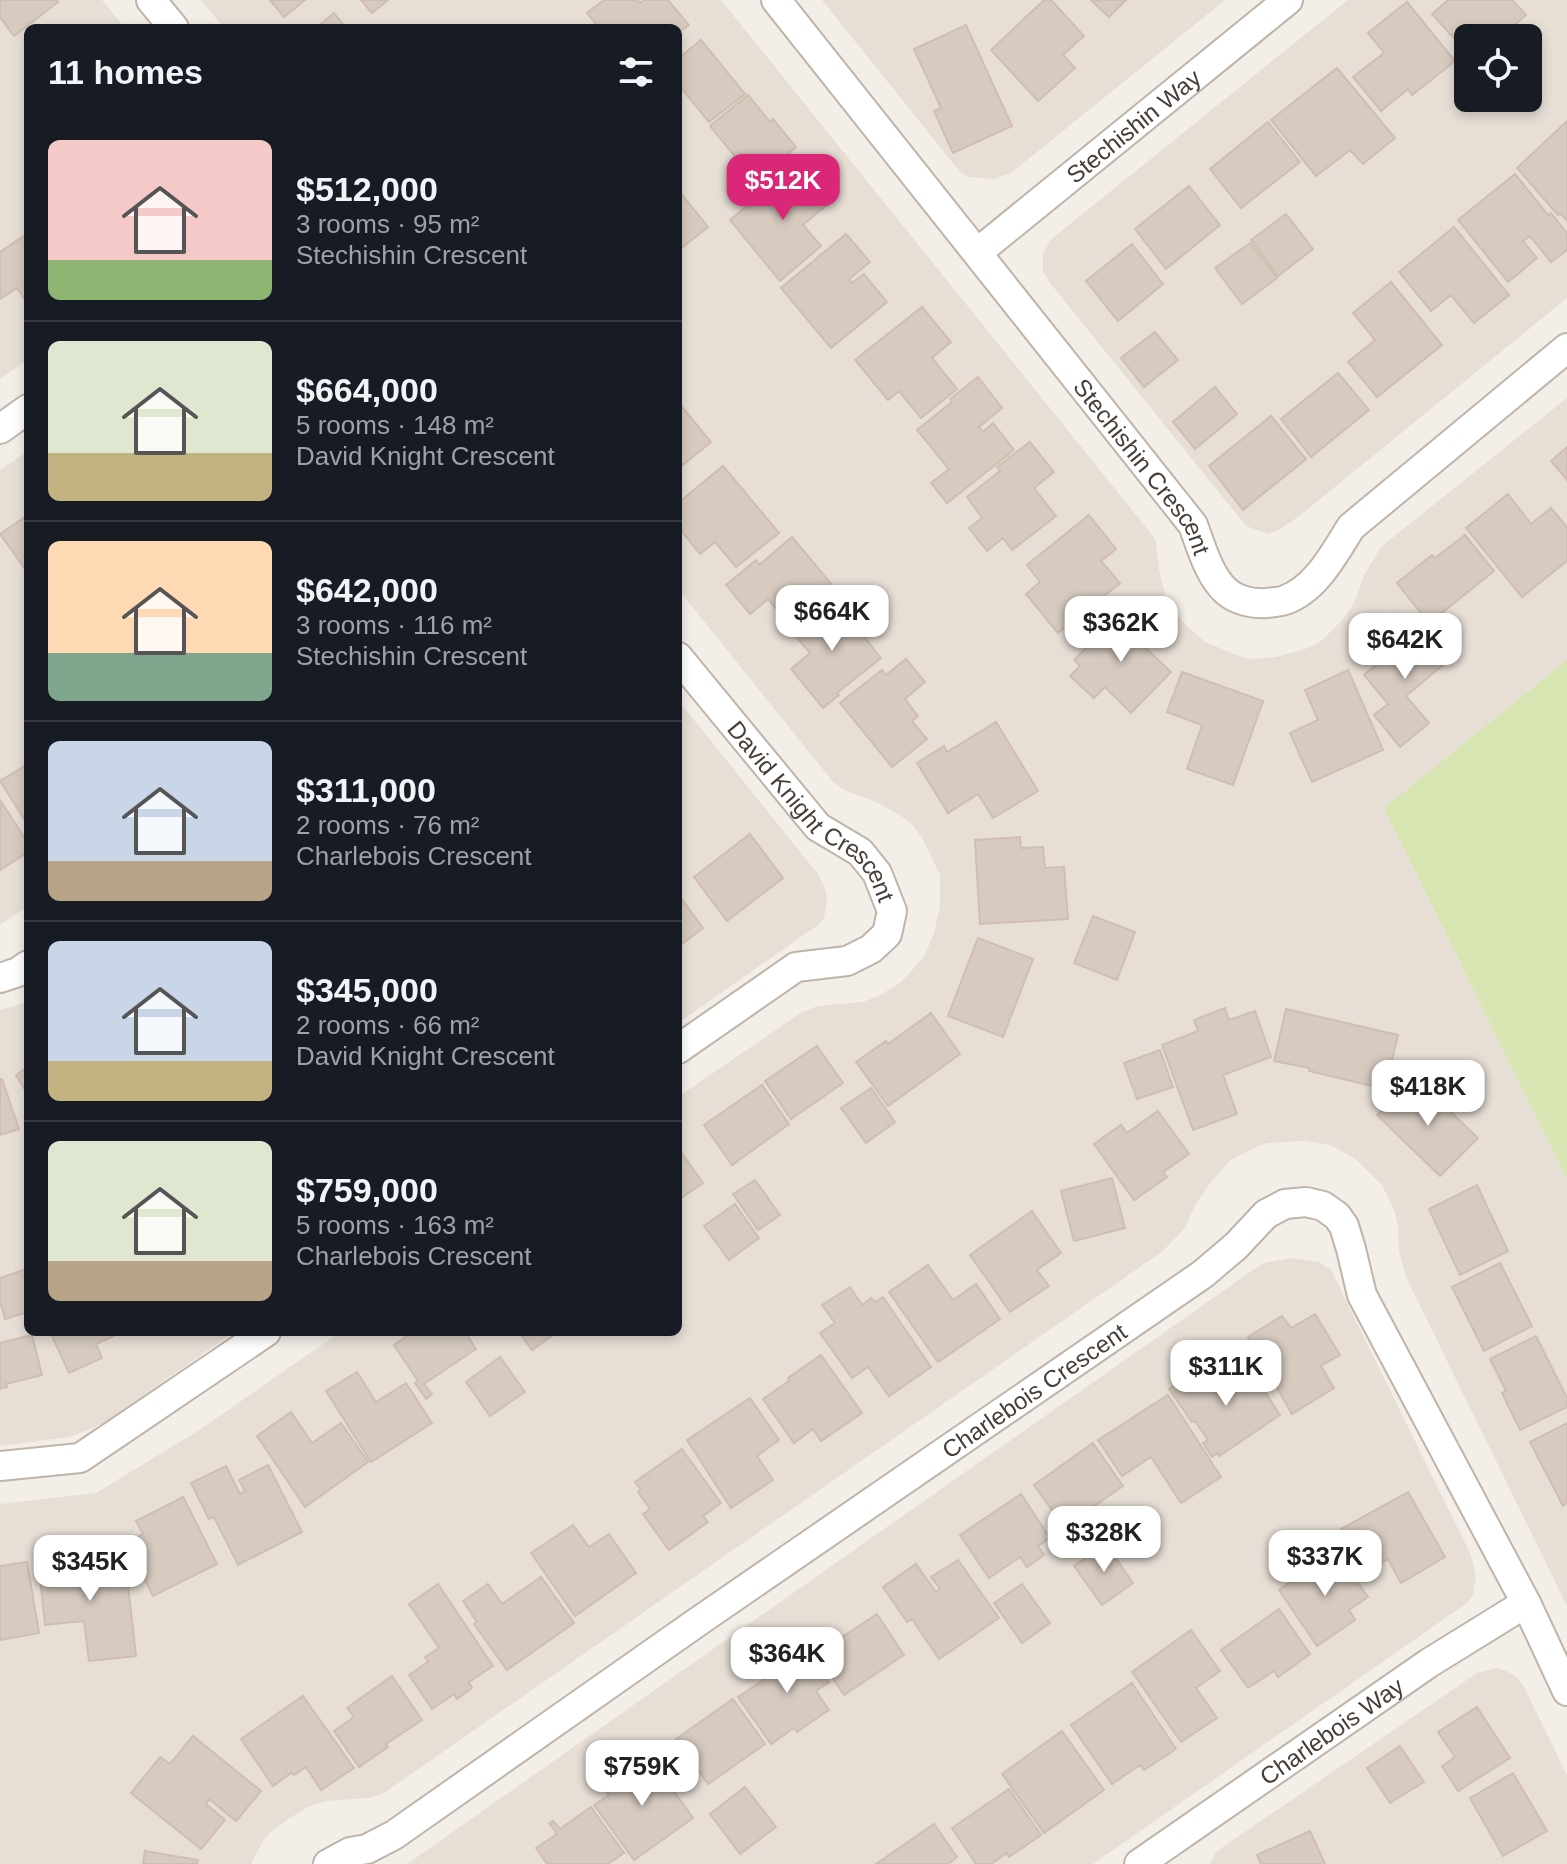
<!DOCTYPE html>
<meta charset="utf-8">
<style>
:root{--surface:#171b24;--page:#20242c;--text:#f1f3f6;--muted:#9ea1a6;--line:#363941;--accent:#db2777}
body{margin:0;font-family:Helvetica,sans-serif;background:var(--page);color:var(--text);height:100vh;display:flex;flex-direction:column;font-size:30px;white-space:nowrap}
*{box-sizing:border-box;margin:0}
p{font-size:26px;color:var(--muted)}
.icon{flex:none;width:44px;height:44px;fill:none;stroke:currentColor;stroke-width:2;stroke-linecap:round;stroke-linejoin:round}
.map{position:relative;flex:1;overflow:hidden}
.details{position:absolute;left:24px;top:24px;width:658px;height:1312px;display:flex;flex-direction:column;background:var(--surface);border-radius:12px;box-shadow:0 4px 12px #0003}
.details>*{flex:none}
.tools{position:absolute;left:1454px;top:24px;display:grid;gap:16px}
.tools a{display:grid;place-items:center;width:88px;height:88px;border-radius:12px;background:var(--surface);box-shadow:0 4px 12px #0003;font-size:40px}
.price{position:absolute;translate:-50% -68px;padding:0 18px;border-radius:16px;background:#fff;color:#222;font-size:26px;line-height:52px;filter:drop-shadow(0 2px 4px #0008)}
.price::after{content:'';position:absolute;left:50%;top:48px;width:24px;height:18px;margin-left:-12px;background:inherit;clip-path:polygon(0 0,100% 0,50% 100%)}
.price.current{background:var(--accent);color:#fff}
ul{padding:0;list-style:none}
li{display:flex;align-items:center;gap:24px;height:200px;padding:0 24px}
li+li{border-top:2px solid var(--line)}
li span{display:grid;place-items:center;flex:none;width:224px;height:160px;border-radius:12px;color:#555}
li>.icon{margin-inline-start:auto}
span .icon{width:96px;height:96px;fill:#fffc;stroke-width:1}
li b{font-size:34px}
h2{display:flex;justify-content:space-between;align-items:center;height:96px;padding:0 24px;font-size:34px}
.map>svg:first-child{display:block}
.residential{fill:#e7dfd6;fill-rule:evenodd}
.green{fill:#d6e5b2}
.building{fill:#d7cbc0;stroke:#cfbeb1;stroke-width:2}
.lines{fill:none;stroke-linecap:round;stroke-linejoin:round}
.street-casing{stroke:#beb4aa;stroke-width:32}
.street{stroke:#fff;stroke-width:28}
.labels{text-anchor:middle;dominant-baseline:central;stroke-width:7;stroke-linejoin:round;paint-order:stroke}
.street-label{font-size:24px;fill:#463e37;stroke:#fff}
</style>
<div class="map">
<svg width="1567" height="1864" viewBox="0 0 1567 1864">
<rect width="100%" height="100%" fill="#f3eee8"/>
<path class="residential" d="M 0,0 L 102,0 L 125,28 L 28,28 L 28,359 L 0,379 Z
M 201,0 L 721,0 L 1153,536 L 1156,542 L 1159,569 L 1166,599 L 1170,607 L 1187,626 L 1205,642 L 1242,657 L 1254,659 L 1276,657 L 1308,648 L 1321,641 L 1341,621 L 1351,608 L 1357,596 L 1364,575 L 1381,547 L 1567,398 L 1567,660 L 1384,808 L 1567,1180 L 1567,1606 L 1406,1277 L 1399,1252 L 1398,1228 L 1395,1212 L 1382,1185 L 1354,1158 L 1330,1145 L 1305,1141 L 1267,1143 L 1254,1148 L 1229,1161 L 1211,1182 L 1195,1205 L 1185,1228 L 1163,1251 L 384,1793 L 369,1798 L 326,1801 L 308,1807 L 287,1820 L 271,1832 L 263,1841 L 251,1864 L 0,1864 L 0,1504 L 96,1493 L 201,1429 L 340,1332 L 678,1332 L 678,1097 L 802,1012 L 818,1006 L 863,1002 L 882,994 L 901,982 L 924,957 L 934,933 L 940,907 L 940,875 L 922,838 L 913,825 L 901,816 L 876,802 L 844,790 L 833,782 L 678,589 L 678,28 L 224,28 Z
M 822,0 L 1225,0 L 1011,173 L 995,179 L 969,177 L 960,172 Z
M 1348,0 L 1567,0 L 1567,298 L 1298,517 L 1277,531 L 1268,534 L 1246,526 L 1050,283 L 1043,271 L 1043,253 L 1051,240 L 1065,228 ZM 1468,38 L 1528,38 L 1528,98 L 1468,98 Z
M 28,451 L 28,906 L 0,925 L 0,470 Z
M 678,700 L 818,874 L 826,891 L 827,901 L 824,918 L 818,925 L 678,1023 Z
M 28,999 L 28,1332 L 234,1332 L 105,1422 L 90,1429 L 70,1437 L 0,1446 L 0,1010 L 23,1003 Z
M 1291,1258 L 1319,1262 L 1331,1270 L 1471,1555 L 1476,1577 L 1473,1595 L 1467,1603 L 1093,1864 L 407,1864 L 1253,1270 L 1264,1263 Z
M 1497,1668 L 1507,1671 L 1516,1677 L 1523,1685 L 1567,1775 L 1567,1864 L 1209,1864 L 1217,1851 L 1477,1673 Z"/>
<path class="green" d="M 1567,660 L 1567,1180 L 1384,808 Z"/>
<path class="building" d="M 0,0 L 56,0 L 58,2 L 14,36 L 0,17 Z
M 270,0 L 305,0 L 284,17 Z
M 361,0 L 388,0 L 372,13 Z
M 604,0 L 637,0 L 640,3 L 644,0 L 668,0 L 689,25 L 678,33 L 678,28 L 599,28 L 587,13 Z
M 1044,0 L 1051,0 L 1084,36 L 1063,55 L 1075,68 L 1038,101 L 991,50 Z
M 1091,0 L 1126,0 L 1109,17 Z
M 1448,0 L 1512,0 L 1526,15 L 1501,38 L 1468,38 L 1468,54 L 1432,14 Z
M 1407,2 L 1455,61 L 1412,95 L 1408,89 L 1381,111 L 1353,77 L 1384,53 L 1368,33 Z
M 334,13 L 346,28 L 316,28 Z
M 966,25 L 1012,126 L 953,153 L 934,111 L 941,108 L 914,49 Z
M 701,40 L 745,94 L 709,122 L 678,84 L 678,59 Z
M 1337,68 L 1395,138 L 1363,164 L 1350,150 L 1316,176 L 1271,120 Z
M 748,95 L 770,122 L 773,119 L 796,147 L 755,181 L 710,126 Z
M 1567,121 L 1567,221 L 1560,213 L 1558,215 L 1517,168 Z
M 1268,122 L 1300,162 L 1241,208 L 1210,169 Z
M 798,164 L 829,203 L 803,225 L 821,246 L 780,281 L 730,220 Z
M 1515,174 L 1548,215 L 1551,213 L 1567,233 L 1567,250 L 1551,262 L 1530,236 L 1523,241 L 1537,258 L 1508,282 L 1458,220 Z
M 1189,186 L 1220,225 L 1166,269 L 1135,229 Z
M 680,192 L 708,227 L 678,251 L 678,194 Z
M 1286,214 L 1313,249 L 1278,276 L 1251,240 Z
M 1454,227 L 1509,295 L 1474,323 L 1451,295 L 1431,311 L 1399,272 Z
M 28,233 L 28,304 L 17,288 L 0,299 L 0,252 Z
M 846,234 L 870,262 L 849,279 L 852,283 L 864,274 L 887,302 L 831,348 L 781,288 Z
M 1250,243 L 1277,278 L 1242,304 L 1215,268 Z
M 1132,244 L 1163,284 L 1118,321 L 1086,281 Z
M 1391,282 L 1442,345 L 1377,397 L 1348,362 L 1375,340 L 1353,313 Z
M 922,307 L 951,342 L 932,358 L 957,389 L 921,418 L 899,391 L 888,400 L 855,360 Z
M 1155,332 L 1178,360 L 1144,387 L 1121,358 Z
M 1338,373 L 1369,410 L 1311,457 L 1281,419 Z
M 978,377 L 1002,408 L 979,427 L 983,432 L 993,423 L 1014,450 L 947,503 L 931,483 L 949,469 L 917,430 L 952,402 L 950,399 Z
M 1215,387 L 1237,414 L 1195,449 L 1173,422 Z
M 678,402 L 711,442 L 678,469 Z
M 1271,416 L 1306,459 L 1243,510 L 1209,466 Z
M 1030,442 L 1054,472 L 1034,488 L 1056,516 L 1012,550 L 1003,538 L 987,551 L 969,528 L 982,518 L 967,497 L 1000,471 L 997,467 Z
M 1567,447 L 1567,480 L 1551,461 Z
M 723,466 L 779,533 L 736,567 L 715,542 L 700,554 L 678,527 L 678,503 Z
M 1508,494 L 1531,524 L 1551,508 L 1567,527 L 1567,561 L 1522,597 L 1466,528 Z
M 28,515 L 28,573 L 0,534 Z
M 1089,515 L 1116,549 L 1101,561 L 1120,583 L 1058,633 L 1026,594 L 1040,582 L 1027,565 Z
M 1465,535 L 1494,571 L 1429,623 L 1397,583 L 1432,555 L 1435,558 Z
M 792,537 L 838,592 L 793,629 L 768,599 L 750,614 L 726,585 L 756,560 L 759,565 Z
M 834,599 L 881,658 L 837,693 L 839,695 L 823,708 L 791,669 L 810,653 L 793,633 Z
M 1127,613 L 1154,640 L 1146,648 L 1171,672 L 1131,713 L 1105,687 L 1094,698 L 1070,676 L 1080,666 L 1074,660 L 1116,617 L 1119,621 Z
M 1417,622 L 1449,660 L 1406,696 L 1429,723 L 1400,747 L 1374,715 L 1388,704 L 1364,675 L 1389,654 L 1385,649 Z
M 906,659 L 925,682 L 905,699 L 918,716 L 912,721 L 927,739 L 892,767 L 840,703 L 882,670 L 886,675 Z
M 1348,670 L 1383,750 L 1312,782 L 1290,733 L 1318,720 L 1305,690 Z
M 1182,672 L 1263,701 L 1233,785 L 1187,769 L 1202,725 L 1167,712 Z
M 996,722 L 1038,791 L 993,818 L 978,794 L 948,813 L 917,763 L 944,746 L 947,752 Z
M 28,764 L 28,825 L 0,781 Z
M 0,800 L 28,843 L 28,852 L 0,870 Z
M 750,834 L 783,878 L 727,921 L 694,877 Z
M 1020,837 L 1021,848 L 1043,847 L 1045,868 L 1064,867 L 1068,919 L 980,924 L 975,840 Z
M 678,894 L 703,928 L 678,947 Z
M 1093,916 L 1135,932 L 1117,980 L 1074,963 Z
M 978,938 L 1033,959 L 1003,1037 L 948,1016 Z
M 1225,1008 L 1229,1020 L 1255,1011 L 1271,1057 L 1223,1075 L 1237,1114 L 1193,1130 L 1162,1045 L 1198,1031 L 1194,1020 Z
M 1286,1009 L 1398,1035 L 1385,1089 L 1309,1071 L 1309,1068 L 1274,1061 Z
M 931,1013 L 960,1054 L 888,1106 L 856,1062 L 886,1041 L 888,1044 Z
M 817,1046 L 843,1083 L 791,1119 L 765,1081 Z
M 1160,1050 L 1173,1087 L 1137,1099 L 1124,1063 Z
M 28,1067 L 28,1095 L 16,1075 Z
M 0,1079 L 2,1079 L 19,1129 L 0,1135 Z
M 1412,1080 L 1433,1101 L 1436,1098 L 1478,1138 L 1440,1176 L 1377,1115 Z
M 762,1085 L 789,1124 L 732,1165 L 704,1125 Z
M 871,1088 L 895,1122 L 866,1143 L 841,1108 Z
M 1158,1111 L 1189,1154 L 1163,1172 L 1167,1177 L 1134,1200 L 1094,1144 L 1121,1125 L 1127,1133 Z
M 678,1148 L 703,1183 L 678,1200 Z
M 1112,1178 L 1125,1228 L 1074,1241 L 1061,1191 Z
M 755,1180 L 780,1215 L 758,1230 L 733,1194 Z
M 1477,1185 L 1508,1251 L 1460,1275 L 1429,1209 Z
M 735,1204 L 759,1238 L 729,1260 L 704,1226 Z
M 1032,1211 L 1061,1253 L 1037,1270 L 1049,1286 L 1010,1312 L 970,1255 Z
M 1500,1263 L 1532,1326 L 1484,1351 L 1452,1287 Z
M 928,1265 L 953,1300 L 976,1284 L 1000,1319 L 938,1362 L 889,1292 Z
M 27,1269 L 28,1312 L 5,1319 L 0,1301 L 0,1278 Z
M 850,1287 L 862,1305 L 871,1298 L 875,1302 L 883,1297 L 931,1367 L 889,1396 L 868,1367 L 852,1378 L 820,1333 L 835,1323 L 822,1305 Z
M 1315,1314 L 1340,1355 L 1321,1366 L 1334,1388 L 1292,1414 L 1248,1337 L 1282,1316 L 1291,1328 Z
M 54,1332 L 122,1332 L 96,1344 L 102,1358 L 69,1373 L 52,1336 L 55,1334 Z
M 409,1332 L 465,1332 L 476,1349 L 424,1384 L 432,1394 L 426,1399 L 415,1383 L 418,1381 L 394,1345 L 410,1334 Z
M 519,1332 L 557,1332 L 532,1350 Z
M 32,1335 L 42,1375 L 6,1384 L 7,1387 L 0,1389 L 0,1343 Z
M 1536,1336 L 1567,1398 L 1567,1407 L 1520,1430 L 1502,1393 L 1506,1391 L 1490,1359 Z
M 821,1355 L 862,1413 L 821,1441 L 813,1429 L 794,1443 L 763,1399 L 789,1381 L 788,1378 Z
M 500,1357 L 525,1392 L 490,1416 L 466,1382 Z
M 1247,1364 L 1280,1415 L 1219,1456 L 1217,1453 L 1212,1457 L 1203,1443 L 1208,1440 L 1195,1421 L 1192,1422 L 1169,1389 L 1200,1369 L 1218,1396 L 1227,1390 L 1221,1381 Z
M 357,1372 L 376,1402 L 406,1383 L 432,1423 L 371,1462 L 326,1391 Z
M 1168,1395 L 1221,1477 L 1181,1503 L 1151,1457 L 1122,1476 L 1098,1440 Z
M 750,1398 L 779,1440 L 757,1456 L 773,1480 L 731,1508 L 687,1440 Z
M 291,1412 L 312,1443 L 341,1423 L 368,1462 L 305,1507 L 257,1436 Z
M 1567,1423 L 1567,1503 L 1563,1506 L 1530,1442 Z
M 1093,1443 L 1123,1486 L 1064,1527 L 1034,1485 Z
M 682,1449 L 721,1503 L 703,1516 L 708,1522 L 669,1550 L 643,1514 L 650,1509 L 638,1492 L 641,1490 L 635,1482 Z
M 268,1465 L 302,1532 L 238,1565 L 214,1517 L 209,1519 L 191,1483 L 226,1466 L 240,1494 L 245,1491 L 239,1480 Z
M 1408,1492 L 1445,1557 L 1401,1583 L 1388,1559 L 1366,1572 L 1341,1529 Z
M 1021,1494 L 1050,1538 L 1038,1546 L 1044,1555 L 1027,1567 L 1020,1557 L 989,1578 L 960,1535 Z
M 183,1497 L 217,1564 L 153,1596 L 126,1543 L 143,1534 L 136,1521 Z
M 573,1525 L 589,1547 L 609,1534 L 636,1573 L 575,1616 L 531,1553 Z
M 1106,1544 L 1133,1583 L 1102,1605 L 1074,1566 Z
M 1336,1551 L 1368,1597 L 1349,1610 L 1355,1620 L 1317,1646 L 1279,1590 Z
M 98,1553 L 100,1570 L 126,1567 L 136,1656 L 89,1661 L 84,1621 L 45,1625 L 38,1559 Z
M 958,1560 L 999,1618 L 939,1659 L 912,1619 L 907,1622 L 883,1587 L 916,1564 L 936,1592 L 940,1589 L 931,1577 Z
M 27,1562 L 39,1633 L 0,1640 L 0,1566 Z
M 541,1577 L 574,1623 L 507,1670 L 474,1624 L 477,1622 L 463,1601 L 488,1584 L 502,1604 Z
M 438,1584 L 493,1666 L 469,1682 L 472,1688 L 457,1699 L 454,1694 L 432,1709 L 409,1675 L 428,1662 L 425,1657 L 439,1648 L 409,1604 Z
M 1022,1584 L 1050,1623 L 1022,1643 L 994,1603 Z
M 1279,1609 L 1310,1654 L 1278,1677 L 1274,1671 L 1248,1688 L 1221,1650 Z
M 877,1614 L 904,1655 L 844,1695 L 817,1654 Z
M 1191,1630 L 1220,1671 L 1196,1688 L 1217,1718 L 1181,1742 L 1132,1672 Z
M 802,1644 L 829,1682 L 816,1691 L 829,1710 L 797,1732 L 794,1728 L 771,1744 L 738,1697 L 765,1679 L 761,1673 Z
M 392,1676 L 422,1720 L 386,1744 L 388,1747 L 359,1767 L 334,1731 L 354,1717 L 347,1708 Z
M 1132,1683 L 1176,1749 L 1144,1770 L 1140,1765 L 1112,1784 L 1071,1725 Z
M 303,1696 L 354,1768 L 321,1790 L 306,1767 L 294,1775 L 291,1773 L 273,1786 L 241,1739 Z
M 733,1699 L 765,1744 L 708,1784 L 676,1739 Z
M 1477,1707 L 1510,1758 L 1458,1791 L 1442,1766 L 1455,1757 L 1438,1732 Z
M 1062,1731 L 1104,1790 L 1044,1833 L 1002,1774 Z
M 193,1736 L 261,1791 L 236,1821 L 209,1799 L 206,1804 L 225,1820 L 201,1849 L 131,1793 L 160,1757 L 170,1764 Z
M 1400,1746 L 1424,1782 L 1390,1803 L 1367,1768 Z
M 648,1755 L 693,1818 L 634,1860 L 594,1805 L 609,1795 L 603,1787 Z
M 1513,1773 L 1547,1831 L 1503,1856 L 1470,1798 Z
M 745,1787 L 776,1827 L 740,1854 L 710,1814 Z
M 1009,1789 L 1041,1835 L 1009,1857 L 1007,1853 L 991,1864 L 976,1864 L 952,1828 Z
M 591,1807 L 624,1853 L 608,1864 L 547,1864 L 536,1848 L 557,1834 L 549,1823 L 553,1821 L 560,1829 Z
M 934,1824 L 957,1857 L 948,1864 L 876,1864 Z
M 1310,1831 L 1325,1864 L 1261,1864 L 1257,1855 Z
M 145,1851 L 198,1860 L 197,1864 L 143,1864 Z"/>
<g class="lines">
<g class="street-casing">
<g id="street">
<path d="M 151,0 L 174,28"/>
<path id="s1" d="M 776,0 L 1193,525 C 1201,546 1209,576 1226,591 C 1237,601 1254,604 1267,603 C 1273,602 1280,602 1285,600 C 1316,589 1334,554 1351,527 L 1567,348"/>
<path id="s2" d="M 978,252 L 1288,0"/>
<path d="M 0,429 L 28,409"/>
<path id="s3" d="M 678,657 L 818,827 L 860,852 L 877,873 L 892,911 L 887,934 L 871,949 L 847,961 L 796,967 L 678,1049"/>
<path d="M 0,978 L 18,972 L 28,965"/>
<path d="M 0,1466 L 80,1458 L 266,1332"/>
<path id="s4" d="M 328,1864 L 350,1852 L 367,1849 L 394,1835 L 696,1623 L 1203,1274 L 1236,1246 L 1266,1214 L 1285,1204 L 1306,1202 L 1323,1206 L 1337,1216 L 1344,1226 L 1351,1249 L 1362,1295 L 1526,1603 L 1567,1691"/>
<path id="s5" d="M 1139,1864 L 1429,1663 L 1526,1603"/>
</g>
</g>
<use href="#street" class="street"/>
</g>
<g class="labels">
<g class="street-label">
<text stroke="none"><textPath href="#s2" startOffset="200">Stechishin Way</textPath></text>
<text stroke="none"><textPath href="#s1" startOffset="594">Stechishin Crescent</textPath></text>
<text stroke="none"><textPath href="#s3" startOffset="206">David Knight Crescent</textPath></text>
<text stroke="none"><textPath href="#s4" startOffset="852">Charlebois Crescent</textPath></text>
<text stroke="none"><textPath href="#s5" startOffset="234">Charlebois Way</textPath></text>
</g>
</g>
</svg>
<div class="tools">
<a><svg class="icon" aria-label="locate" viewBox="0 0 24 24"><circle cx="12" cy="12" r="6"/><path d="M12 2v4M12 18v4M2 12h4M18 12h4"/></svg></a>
</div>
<b class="price current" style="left:783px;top:222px">$512K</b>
<b class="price" style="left:832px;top:653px">$664K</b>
<b class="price" style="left:1121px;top:664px">$362K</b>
<b class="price" style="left:1405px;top:681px">$642K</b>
<b class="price" style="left:1428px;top:1128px">$418K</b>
<b class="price" style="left:1226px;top:1408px">$311K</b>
<b class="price" style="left:1104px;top:1574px">$328K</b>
<b class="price" style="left:1325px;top:1598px">$337K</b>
<b class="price" style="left:90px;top:1603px">$345K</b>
<b class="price" style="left:787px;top:1695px">$364K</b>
<b class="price" style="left:642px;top:1808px">$759K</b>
<section class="details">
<h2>11 homes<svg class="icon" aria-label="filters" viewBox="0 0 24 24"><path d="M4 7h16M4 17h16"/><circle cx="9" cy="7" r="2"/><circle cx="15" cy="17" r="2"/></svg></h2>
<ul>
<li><span style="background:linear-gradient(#f6c9c9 75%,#8fb573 0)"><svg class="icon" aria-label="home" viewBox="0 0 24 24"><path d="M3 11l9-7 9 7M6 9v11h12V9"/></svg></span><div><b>$512,000</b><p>3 rooms · 95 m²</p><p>Stechishin Crescent</p></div></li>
<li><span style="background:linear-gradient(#dfe7d0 70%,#c2b280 0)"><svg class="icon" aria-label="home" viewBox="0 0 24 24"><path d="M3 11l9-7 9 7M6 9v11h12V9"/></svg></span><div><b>$664,000</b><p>5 rooms · 148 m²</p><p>David Knight Crescent</p></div></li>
<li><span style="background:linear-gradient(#ffd9b3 70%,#7fa58c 0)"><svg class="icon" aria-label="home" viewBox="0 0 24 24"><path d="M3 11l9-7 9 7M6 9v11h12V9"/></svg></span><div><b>$642,000</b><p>3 rooms · 116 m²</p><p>Stechishin Crescent</p></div></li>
<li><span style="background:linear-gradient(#c9d6e8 75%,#b9a48a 0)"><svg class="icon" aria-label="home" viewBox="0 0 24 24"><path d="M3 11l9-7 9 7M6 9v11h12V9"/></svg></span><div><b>$311,000</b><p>2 rooms · 76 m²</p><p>Charlebois Crescent</p></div></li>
<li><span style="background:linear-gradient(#c9d6e8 75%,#c2b280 0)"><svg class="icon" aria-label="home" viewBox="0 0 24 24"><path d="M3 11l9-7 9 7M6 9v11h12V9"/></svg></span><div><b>$345,000</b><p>2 rooms · 66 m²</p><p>David Knight Crescent</p></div></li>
<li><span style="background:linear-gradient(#dfe7d0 75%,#b9a48a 0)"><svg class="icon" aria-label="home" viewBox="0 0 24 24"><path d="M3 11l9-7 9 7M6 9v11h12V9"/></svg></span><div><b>$759,000</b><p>5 rooms · 163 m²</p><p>Charlebois Crescent</p></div></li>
</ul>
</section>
</div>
